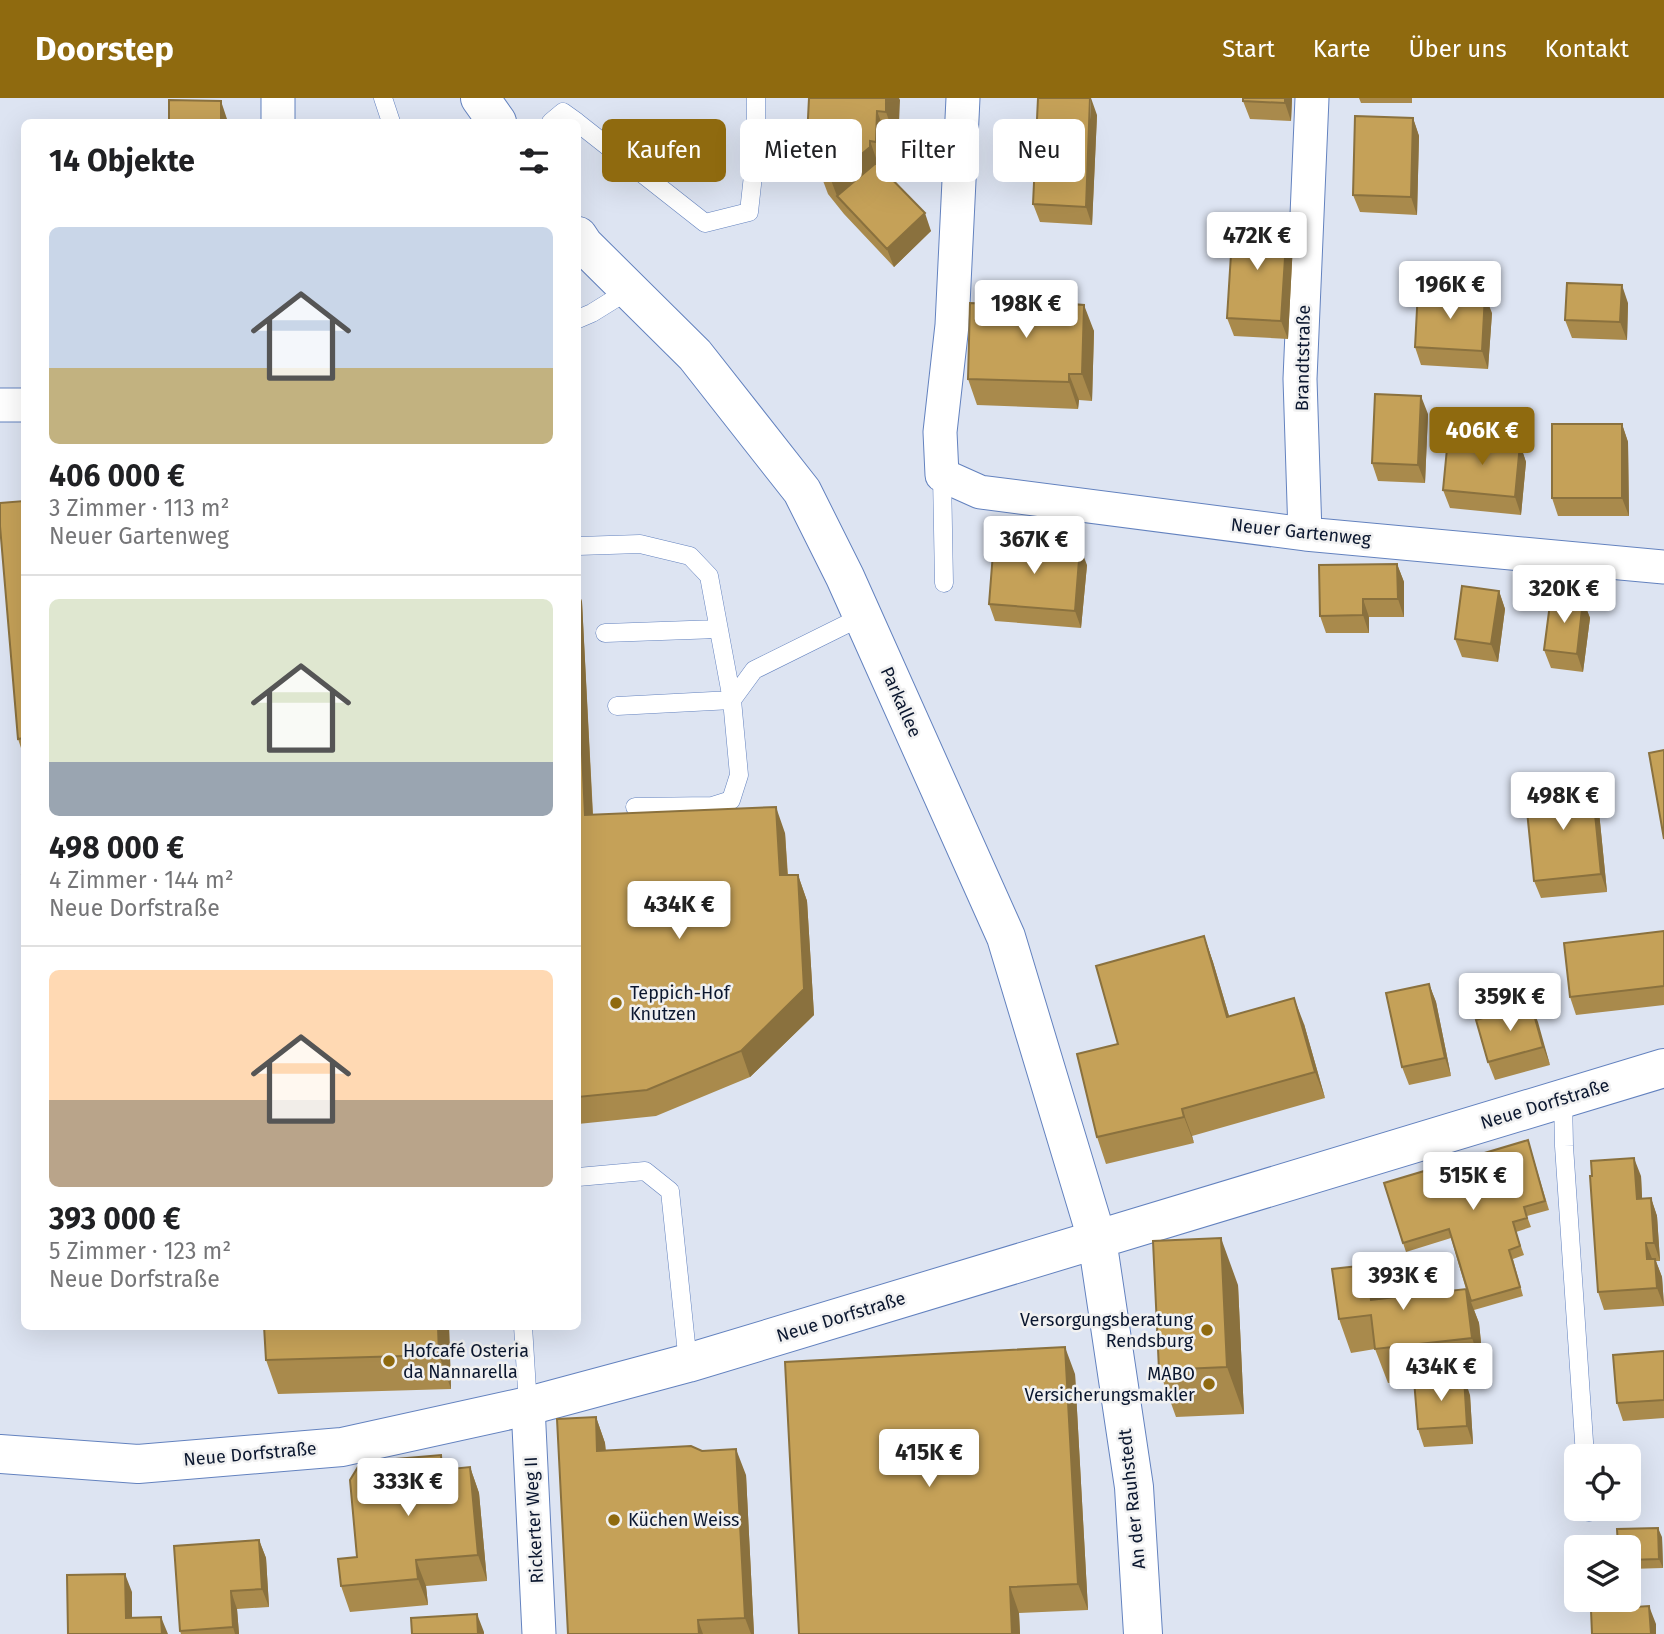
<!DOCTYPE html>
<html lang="de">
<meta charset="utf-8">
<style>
:root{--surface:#fff;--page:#f6f6f6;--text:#202124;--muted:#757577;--line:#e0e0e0;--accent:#8f6a0f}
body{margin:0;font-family:"Fira Sans",sans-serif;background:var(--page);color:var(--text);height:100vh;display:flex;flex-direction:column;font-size:26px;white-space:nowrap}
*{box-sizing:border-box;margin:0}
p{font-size:23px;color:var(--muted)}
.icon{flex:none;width:38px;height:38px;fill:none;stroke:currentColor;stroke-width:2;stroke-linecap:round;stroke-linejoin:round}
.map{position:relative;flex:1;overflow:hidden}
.side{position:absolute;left:21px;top:21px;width:560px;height:1211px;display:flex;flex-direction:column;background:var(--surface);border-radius:10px;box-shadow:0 7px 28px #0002}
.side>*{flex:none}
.guide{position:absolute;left:602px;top:21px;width:665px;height:63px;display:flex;gap:14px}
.buttons{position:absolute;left:1564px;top:1346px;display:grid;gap:14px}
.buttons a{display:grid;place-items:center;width:77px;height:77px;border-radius:10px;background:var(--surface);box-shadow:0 7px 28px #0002;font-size:35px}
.price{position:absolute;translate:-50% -60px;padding:0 16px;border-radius:7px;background:#fff;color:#222;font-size:23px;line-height:46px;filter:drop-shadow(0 2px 4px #0008)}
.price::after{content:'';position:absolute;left:50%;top:42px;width:21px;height:16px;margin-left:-10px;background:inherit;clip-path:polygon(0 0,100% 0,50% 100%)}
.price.current{background:var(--accent);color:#fff}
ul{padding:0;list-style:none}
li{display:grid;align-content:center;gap:14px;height:371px;padding:0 28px}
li+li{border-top:2px solid var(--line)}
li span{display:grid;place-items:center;height:217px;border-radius:10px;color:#555}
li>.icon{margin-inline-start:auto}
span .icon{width:126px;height:126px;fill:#fffc;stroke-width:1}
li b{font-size:30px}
h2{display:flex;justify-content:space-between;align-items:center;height:84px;padding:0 28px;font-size:30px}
.chip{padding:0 24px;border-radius:10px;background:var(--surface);box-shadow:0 7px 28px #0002;font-size:24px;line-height:63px}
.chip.current{background:var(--accent);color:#fff}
header{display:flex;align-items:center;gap:42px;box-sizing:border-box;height:98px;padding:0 35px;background:var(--accent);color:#fff}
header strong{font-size:33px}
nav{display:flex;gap:38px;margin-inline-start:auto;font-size:24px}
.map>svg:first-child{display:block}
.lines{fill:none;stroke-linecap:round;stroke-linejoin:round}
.service-casing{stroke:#6382bf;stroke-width:19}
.minor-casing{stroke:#6382bf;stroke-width:35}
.tertiary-casing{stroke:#6382bf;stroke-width:40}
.service{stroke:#fff;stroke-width:18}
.minor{stroke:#fff;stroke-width:33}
.tertiary{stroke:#fff;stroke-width:38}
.wall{fill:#a98a4c}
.shaded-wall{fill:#8a713e}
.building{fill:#c5a158;stroke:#8a713e;stroke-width:2}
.poi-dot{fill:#8f6a0f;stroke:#f1f1f1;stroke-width:2.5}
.labels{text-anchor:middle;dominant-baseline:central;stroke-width:5;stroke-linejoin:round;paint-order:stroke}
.street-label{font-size:18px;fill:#0b172f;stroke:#f1f1f1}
.poi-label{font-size:18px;fill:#0b172f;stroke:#f1f1f1;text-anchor:start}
</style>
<header>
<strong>Doorstep</strong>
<nav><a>Start</a><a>Karte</a><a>Über uns</a><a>Kontakt</a></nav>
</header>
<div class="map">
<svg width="1664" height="1536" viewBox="0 0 1664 1536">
<rect width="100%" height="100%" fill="#dde4f2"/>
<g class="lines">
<g class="service-casing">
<path id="service" d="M 383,0 L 391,24
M 551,24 L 563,14 L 577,24
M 578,25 L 705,125 L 749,114 L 756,50 L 756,0
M 578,221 L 592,215 L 629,192
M 942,377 L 944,485
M 578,448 L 640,446 L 690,458 L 709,478 L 732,602 L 617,608
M 605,535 L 718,531
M 635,709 L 712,708 L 731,702 L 739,677 L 732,602 L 754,572 L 863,518
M 1563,1000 L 1564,1048 L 1585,1358
M 578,1079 L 645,1073 L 670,1093 L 688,1265
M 523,1228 L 528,1308
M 1589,1410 L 1589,1414"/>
</g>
<g class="minor-casing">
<path id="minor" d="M 963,0 L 952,227 L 940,334 L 942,377 L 980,394 L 1305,436 L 1664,469
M 278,24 L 278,0
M 0,307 L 24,307
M 1305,436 L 1300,281 L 1312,0
M 528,1308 L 539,1536"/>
</g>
<g class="tertiary-casing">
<path id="tertiary" d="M 480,0 L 497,24
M 578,138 L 584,147 L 695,257 L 802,393 L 845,479 L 1006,839 L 1097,1141 L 1134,1389 L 1143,1536
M 0,1356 L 138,1366 L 342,1349 L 528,1308 L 688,1265 L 1664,970"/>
</g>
<use href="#service" class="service"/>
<use href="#minor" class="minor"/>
<use href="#tertiary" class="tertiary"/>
</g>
<path class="wall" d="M 809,0 L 899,0 L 898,48 L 890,47 L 888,78 L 931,133 L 894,169 L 844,116 L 828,96 L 807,40 Z
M 1243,0 L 1292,0 L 1291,23 L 1250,21 L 1243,3 Z
M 1359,0 L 1412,0 L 1412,5 L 1361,5 Z
M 1097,17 L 1092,127 L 1040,124 L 1033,106 Z
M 1413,20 L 1419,38 L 1417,117 L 1360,114 L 1353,97 Z
M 1287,128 L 1293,145 L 1288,241 L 1234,238 L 1227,220 Z
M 1628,205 L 1627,242 L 1572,240 L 1565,222 Z
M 996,206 L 1074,206 L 1094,233 L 1092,303 L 1079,302 L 1078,311 L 977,307 L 968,281 Z
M 1492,215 L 1488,271 L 1421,267 L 1415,249 Z
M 1428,316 L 1425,385 L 1378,383 L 1372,365 Z
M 1622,326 L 1628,344 L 1629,418 L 1558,418 L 1552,400 Z
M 1520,346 L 1526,364 L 1521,417 L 1450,410 L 1443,392 Z
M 24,403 L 24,659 L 18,641 Z
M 1397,466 L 1404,484 L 1404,519 L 1369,519 L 1369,535 L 1326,535 L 1320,518 Z
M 1087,467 L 1081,530 L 995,523 L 989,506 Z
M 578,491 L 582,504 L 593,716 L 785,735 L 788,777 L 798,777 L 807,803 L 814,917 L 750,979 L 656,1018 L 578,1026 Z
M 1499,493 L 1505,511 L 1498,564 L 1462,559 L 1455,541 Z
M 1583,502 L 1590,520 L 1583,574 L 1551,570 L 1544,552 Z
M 1592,686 L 1598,704 L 1607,794 L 1541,800 L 1534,783 Z
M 1664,833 L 1664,907 L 1576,917 L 1570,899 Z
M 1204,838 L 1213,864 L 1229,918 L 1304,926 L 1325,1000 L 1192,1038 L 1194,1045 L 1106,1066 L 1097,1039 L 1118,946 Z
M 1429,886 L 1436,904 L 1451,978 L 1409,987 L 1402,969 Z
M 1531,906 L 1550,967 L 1495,982 L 1488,964 Z
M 1528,1042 L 1549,1112 L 1527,1118 L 1531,1129 L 1516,1134 L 1524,1157 L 1513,1161 L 1523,1198 L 1474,1212 L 1479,1225 L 1484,1274 L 1388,1285 L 1375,1251 L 1351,1255 L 1339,1221 L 1379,1201 L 1466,1191 L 1451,1140 L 1406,1154 L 1403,1145 Z
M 1641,1078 L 1642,1101 L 1651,1100 L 1657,1118 L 1660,1163 L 1656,1163 L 1662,1179 L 1664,1208 L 1604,1212 L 1598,1194 Z
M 1238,1187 L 1244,1316 L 1176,1319 L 1159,1272 Z
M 264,1228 L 449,1228 L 451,1291 L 278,1296 L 266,1262 Z
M 1664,1253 L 1664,1320 L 1623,1323 L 1617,1305 Z
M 1075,1276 L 1088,1512 L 1019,1515 L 1020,1536 L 799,1536 Z
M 1470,1297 L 1473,1346 L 1424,1349 L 1418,1331 Z
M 596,1319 L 605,1345 L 606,1353 L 746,1377 L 754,1536 L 568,1536 Z
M 441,1357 L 446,1371 L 470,1369 L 479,1395 L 487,1483 L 426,1488 L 428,1507 L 350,1514 L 341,1488 L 357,1459 Z
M 1662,1439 L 1663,1470 L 1629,1471 L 1629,1449 Z
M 259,1442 L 266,1460 L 269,1509 L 237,1511 L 239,1536 L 181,1536 L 180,1533 Z"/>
<path class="shaded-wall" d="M 886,0 L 899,0 L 900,2 L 898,48 L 886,14 Z
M 1091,0 L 1097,17 L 1092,127 L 1086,109 Z
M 1285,0 L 1292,0 L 1291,23 L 1285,5 Z
M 221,3 L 227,21 L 227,24 L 221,24 Z
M 877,13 L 890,47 L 888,78 L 876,44 Z
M 1413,20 L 1419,38 L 1417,117 L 1411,99 Z
M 870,43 L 882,77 L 837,98 L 831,82 Z
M 925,115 L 931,133 L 894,169 L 887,151 Z
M 1287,128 L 1293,145 L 1288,241 L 1281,223 Z
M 1622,187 L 1628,205 L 1627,242 L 1620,224 Z
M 1485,197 L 1492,215 L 1488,271 L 1482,253 Z
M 1084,207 L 1094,233 L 1092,303 L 1082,276 Z
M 1069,276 L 1079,302 L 1078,311 L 1069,284 Z
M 1421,298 L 1428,316 L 1425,385 L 1418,367 Z
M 1622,326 L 1628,344 L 1629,418 L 1622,400 Z
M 1520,346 L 1526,364 L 1521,417 L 1515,399 Z
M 1080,449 L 1087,467 L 1081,530 L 1075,513 Z
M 1397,466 L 1404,484 L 1404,519 L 1398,501 Z
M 578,491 L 582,504 L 594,743 L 585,717 L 578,573 Z
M 1499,493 L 1505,511 L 1498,564 L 1491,546 Z
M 1363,501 L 1369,519 L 1369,535 L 1363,517 Z
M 1583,502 L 1590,520 L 1583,574 L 1577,556 Z
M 1592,686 L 1598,704 L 1607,794 L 1601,776 Z
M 776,709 L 785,735 L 789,804 L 780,777 Z
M 798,777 L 807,803 L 814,917 L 750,979 L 741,953 Z
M 1204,838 L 1213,864 L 1237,945 L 1227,919 Z
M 1429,886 L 1436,904 L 1451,978 L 1445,960 Z
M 1294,900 L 1304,926 L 1325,1000 L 1315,974 Z
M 1531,906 L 1538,924 L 1550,967 L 1543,949 Z
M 1182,1011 L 1192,1038 L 1194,1045 L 1184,1019 Z
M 1634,1060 L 1641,1078 L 1643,1119 L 1637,1101 Z
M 1651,1100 L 1657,1118 L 1660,1163 L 1654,1145 Z
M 1221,1140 L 1238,1187 L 1244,1316 L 1227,1269 Z
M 1646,1145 L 1653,1163 L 1647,1161 Z
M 1655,1161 L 1662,1179 L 1664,1208 L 1657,1190 Z
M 1367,1167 L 1379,1201 L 1371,1202 Z
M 1466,1191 L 1479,1225 L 1484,1274 L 1472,1240 Z
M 438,1228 L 449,1228 L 451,1291 L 439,1257 Z
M 1065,1249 L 1075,1276 L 1088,1512 L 1078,1486 Z
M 1464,1279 L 1470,1297 L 1473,1346 L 1467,1328 Z
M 596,1319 L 605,1345 L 607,1380 L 597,1353 Z
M 736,1351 L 746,1377 L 754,1536 L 751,1536 L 745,1520 Z
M 441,1357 L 450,1383 L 442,1372 Z
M 470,1369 L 479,1395 L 487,1483 L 478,1457 Z
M 1658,1430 L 1662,1439 L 1663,1470 L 1659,1461 Z
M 259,1442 L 266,1460 L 269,1509 L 262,1491 Z
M 416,1462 L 426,1488 L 428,1507 L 418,1481 Z
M 125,1476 L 132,1494 L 132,1536 L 126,1520 Z
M 1010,1489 L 1019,1515 L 1020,1536 L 1012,1536 Z
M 231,1493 L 237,1511 L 239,1536 L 235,1536 L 233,1529 Z
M 1649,1508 L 1656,1526 L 1656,1536 L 1651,1536 Z
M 477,1516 L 484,1534 L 484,1536 L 478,1536 Z
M 161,1519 L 168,1536 L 162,1536 Z
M 698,1522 L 703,1536 L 699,1536 Z"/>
<path class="building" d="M 809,0 L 886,0 L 886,14 L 877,13 L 876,44 L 870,43 L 870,49 L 831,82 L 816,62 L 817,41 L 807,40 Z
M 1038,0 L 1090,0 L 1086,109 L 1033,106 Z
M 1243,0 L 1285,0 L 1285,5 L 1243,3 Z
M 169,2 L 221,3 L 221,24 L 169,24 Z
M 1355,18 L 1413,20 L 1411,99 L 1353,97 Z
M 876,65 L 925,115 L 887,151 L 837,98 Z
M 1233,124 L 1287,128 L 1281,223 L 1227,220 Z
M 1567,185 L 1622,187 L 1620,224 L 1565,222 Z
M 1418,192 L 1485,197 L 1482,253 L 1415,249 Z
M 996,198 L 1072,201 L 1072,206 L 1084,207 L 1082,276 L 1069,276 L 1069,284 L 968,281 L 970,205 L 996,206 Z
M 1375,296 L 1421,298 L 1418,367 L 1372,365 Z
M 1552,326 L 1622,326 L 1622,400 L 1552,400 Z
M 1448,340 L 1520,346 L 1515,399 L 1443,392 Z
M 24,403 L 24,640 L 18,641 L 0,428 L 0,405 Z
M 994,442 L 1080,449 L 1075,513 L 989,506 Z
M 1397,466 L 1398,501 L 1363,501 L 1363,517 L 1320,518 L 1319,467 Z
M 1462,488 L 1499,493 L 1491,546 L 1455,541 Z
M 1551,498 L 1583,502 L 1577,556 L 1544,552 Z
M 578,573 L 585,717 L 776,709 L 780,777 L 798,777 L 804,891 L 741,953 L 647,992 L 578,999 Z
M 1664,652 L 1664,741 L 1649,655 Z
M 1592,686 L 1601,776 L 1534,783 L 1525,693 Z
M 22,777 L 24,777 L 24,807 Z
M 1664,833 L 1664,888 L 1570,899 L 1564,845 Z
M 1204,838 L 1227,919 L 1294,900 L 1315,974 L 1182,1011 L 1184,1019 L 1097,1039 L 1077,956 L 1118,946 L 1096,868 Z
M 1429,886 L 1445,960 L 1402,969 L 1386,895 Z
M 1531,906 L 1543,949 L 1488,964 L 1476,922 Z
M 1528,1042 L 1545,1103 L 1524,1109 L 1527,1120 L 1513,1124 L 1520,1148 L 1509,1152 L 1520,1189 L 1471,1203 L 1449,1131 L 1403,1145 L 1384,1085 Z
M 1634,1060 L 1637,1101 L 1651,1100 L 1654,1145 L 1646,1145 L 1647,1161 L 1655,1161 L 1657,1190 L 1598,1194 L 1590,1078 L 1592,1078 L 1591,1063 Z
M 1221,1140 L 1227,1269 L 1159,1272 L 1153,1143 Z
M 1367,1167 L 1371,1202 L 1466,1191 L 1472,1240 L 1375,1251 L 1371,1217 L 1339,1221 L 1332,1171 Z
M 264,1228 L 438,1228 L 439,1257 L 266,1262 Z
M 1065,1249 L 1078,1486 L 1010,1489 L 1012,1536 L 799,1536 L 785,1264 Z
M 1664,1253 L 1664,1302 L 1617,1305 L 1613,1257 Z
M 1464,1279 L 1467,1328 L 1418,1331 L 1414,1282 Z
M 596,1319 L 597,1353 L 691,1348 L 702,1353 L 736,1351 L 745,1520 L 698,1522 L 699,1536 L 568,1536 L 557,1321 Z
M 441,1357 L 442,1372 L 470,1369 L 478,1457 L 416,1462 L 418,1481 L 341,1488 L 338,1461 L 357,1459 L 350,1382 L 361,1364 Z
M 1658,1430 L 1659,1461 L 1629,1462 L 1629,1449 L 1618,1449 L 1617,1431 Z
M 259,1442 L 262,1491 L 231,1493 L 233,1529 L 180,1533 L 174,1448 Z
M 125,1476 L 126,1520 L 161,1519 L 162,1536 L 68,1536 L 67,1477 Z
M 1649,1508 L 1651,1536 L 1592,1536 L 1591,1512 Z
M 477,1516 L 478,1536 L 412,1536 L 411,1520 Z"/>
<g class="poi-dot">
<circle cx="616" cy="905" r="7"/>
<circle cx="1207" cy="1232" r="7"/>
<circle cx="389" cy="1263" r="7"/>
<circle cx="1209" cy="1286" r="7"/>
<circle cx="614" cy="1422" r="7"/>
</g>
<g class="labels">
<g class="street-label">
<text transform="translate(1303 260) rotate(-89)">Brandtstraße</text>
<text transform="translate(1301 434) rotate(6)">Neuer Gartenweg</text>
<text transform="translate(901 604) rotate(66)">Parkallee</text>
<text transform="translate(1545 1006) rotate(-17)">Neue Dorfstraße</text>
<text transform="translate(841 1219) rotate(-17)">Neue Dorfstraße</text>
<text transform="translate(250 1356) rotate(-5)">Neue Dorfstraße</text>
<text transform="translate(1132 1401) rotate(-96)">An der Rauhstedt</text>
<text transform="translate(534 1422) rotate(-93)">Rickerter Weg II</text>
</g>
<g class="poi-label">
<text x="630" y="895">Teppich-Hof<tspan x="630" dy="21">Knutzen</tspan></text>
<text x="1193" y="1222" text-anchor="end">Versorgungsberatung<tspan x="1193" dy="21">Rendsburg</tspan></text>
<text x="403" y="1253">Hofcafé Osteria<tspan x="403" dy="21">da Nannarella</tspan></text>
<text x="1195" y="1276" text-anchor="end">MABO<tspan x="1195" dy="21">Versicherungsmakler</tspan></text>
<text x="628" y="1422">Küchen Weiss</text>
</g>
</g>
</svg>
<div class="buttons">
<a><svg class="icon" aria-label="locate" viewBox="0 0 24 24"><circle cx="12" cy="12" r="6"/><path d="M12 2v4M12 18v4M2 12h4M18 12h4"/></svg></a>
<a><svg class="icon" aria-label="layers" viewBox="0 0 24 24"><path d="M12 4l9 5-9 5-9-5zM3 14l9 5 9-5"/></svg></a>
</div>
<b class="price" style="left:1257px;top:174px">472K €</b>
<b class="price" style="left:1450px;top:223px">196K €</b>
<b class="price" style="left:1026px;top:242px">198K €</b>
<b class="price current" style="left:1482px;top:369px">406K €</b>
<b class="price" style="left:1034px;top:478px">367K €</b>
<b class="price" style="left:1564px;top:527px">320K €</b>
<b class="price" style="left:1563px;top:734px">498K €</b>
<b class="price" style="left:679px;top:843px">434K €</b>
<b class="price" style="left:1510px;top:935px">359K €</b>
<b class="price" style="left:1473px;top:1114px">515K €</b>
<b class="price" style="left:1403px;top:1214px">393K €</b>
<b class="price" style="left:1441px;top:1305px">434K €</b>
<b class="price" style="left:929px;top:1391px">415K €</b>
<b class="price" style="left:408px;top:1420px">333K €</b>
<div class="guide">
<a class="chip current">Kaufen</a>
<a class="chip">Mieten</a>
<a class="chip">Filter</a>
<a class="chip">Neu</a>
</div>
<section class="side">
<h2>14 Objekte<svg class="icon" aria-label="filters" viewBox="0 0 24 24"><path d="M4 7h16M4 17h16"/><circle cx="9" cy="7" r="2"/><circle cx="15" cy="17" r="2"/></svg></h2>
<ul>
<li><span style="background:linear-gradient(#c9d6e8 65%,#c2b280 0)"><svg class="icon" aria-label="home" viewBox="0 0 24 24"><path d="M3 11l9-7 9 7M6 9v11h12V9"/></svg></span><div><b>406 000 €</b><p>3 Zimmer · 113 m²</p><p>Neuer Gartenweg</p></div></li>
<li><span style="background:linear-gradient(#dfe7d0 75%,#9aa5b1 0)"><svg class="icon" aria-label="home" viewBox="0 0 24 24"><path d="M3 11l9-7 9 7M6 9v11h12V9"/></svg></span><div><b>498 000 €</b><p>4 Zimmer · 144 m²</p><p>Neue Dorfstraße</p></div></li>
<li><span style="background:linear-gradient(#ffd9b3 60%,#b9a48a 0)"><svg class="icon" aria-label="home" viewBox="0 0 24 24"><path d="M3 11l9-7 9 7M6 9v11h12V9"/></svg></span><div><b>393 000 €</b><p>5 Zimmer · 123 m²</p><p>Neue Dorfstraße</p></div></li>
</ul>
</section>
</div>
